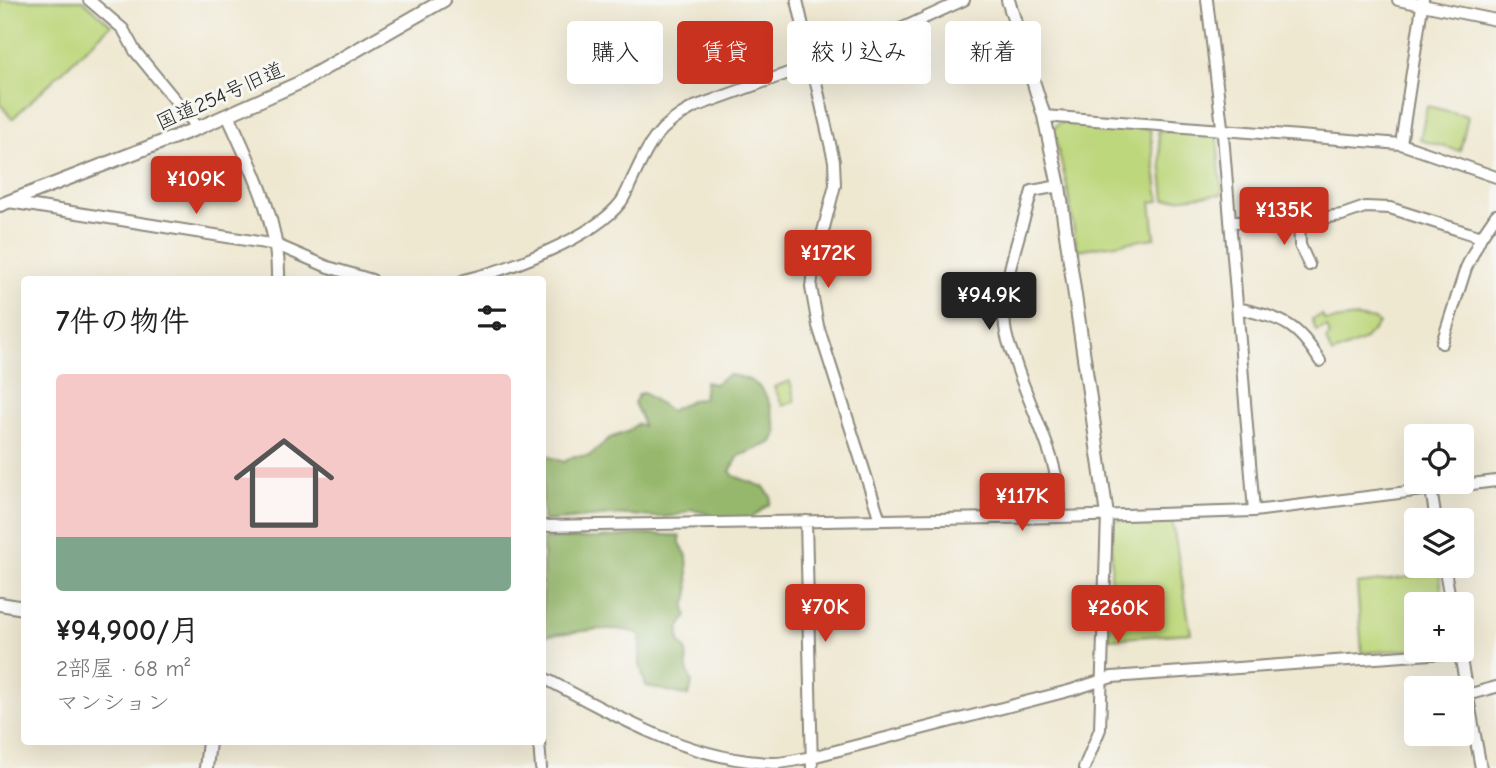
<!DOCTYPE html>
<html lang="ja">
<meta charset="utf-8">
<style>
:root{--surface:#fff;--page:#f6f6f6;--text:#222;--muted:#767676;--line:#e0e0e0;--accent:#c8321e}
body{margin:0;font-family:"Comic Neue","Klee One",sans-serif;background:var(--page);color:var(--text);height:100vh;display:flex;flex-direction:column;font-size:26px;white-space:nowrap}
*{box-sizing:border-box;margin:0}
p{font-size:23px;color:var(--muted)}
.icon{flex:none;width:38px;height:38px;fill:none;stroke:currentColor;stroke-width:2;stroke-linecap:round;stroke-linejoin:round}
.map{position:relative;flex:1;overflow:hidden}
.panel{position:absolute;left:21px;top:276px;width:525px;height:469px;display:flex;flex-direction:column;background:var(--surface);border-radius:7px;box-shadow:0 7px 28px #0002}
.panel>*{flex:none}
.top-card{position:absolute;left:567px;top:21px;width:665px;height:63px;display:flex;gap:14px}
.fabs{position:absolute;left:1404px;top:424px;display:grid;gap:14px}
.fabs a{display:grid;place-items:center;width:70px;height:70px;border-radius:7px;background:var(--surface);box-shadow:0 7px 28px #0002;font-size:35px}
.price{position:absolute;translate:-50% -60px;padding:0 16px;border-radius:7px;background:var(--accent);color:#fff;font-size:23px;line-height:46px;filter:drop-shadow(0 2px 4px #0008)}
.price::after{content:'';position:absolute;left:50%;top:42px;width:21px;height:16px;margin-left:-10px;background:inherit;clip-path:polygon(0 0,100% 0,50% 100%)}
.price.current{background:#222;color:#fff}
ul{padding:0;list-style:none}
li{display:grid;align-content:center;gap:14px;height:371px;padding:0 35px}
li+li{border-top:2px solid var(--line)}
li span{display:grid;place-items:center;height:217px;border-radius:7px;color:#555}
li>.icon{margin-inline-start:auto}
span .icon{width:126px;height:126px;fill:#fffc;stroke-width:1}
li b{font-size:30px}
h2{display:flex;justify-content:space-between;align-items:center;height:84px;padding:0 35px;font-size:30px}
.pill{padding:0 24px;border-radius:7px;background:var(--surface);box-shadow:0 7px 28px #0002;font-size:24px;line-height:63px}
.pill.current{background:var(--accent);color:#fff}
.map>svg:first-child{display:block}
.green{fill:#bdd77c;stroke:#748154;stroke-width:2}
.forest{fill:#96b86c;stroke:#60724c;stroke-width:2}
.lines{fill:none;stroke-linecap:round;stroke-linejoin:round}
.minor-casing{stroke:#8d8a7e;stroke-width:14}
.tertiary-casing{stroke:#8d8a7e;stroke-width:16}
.minor{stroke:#fff;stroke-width:10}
.tertiary{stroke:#fff;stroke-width:12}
.labels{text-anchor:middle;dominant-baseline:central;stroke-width:6;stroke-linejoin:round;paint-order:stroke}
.street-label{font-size:21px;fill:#2b2b2b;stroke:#f6f6f2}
</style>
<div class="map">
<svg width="1496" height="768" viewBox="0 0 1496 768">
<rect width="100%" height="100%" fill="#f6f6f2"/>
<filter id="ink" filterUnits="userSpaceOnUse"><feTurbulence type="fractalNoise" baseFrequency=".0143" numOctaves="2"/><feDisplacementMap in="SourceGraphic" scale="14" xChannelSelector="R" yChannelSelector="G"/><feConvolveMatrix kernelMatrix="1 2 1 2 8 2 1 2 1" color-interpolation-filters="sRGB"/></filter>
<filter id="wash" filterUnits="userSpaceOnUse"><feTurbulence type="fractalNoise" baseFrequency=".00686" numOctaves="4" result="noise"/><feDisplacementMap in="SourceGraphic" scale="28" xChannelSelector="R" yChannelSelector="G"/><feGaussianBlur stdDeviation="1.57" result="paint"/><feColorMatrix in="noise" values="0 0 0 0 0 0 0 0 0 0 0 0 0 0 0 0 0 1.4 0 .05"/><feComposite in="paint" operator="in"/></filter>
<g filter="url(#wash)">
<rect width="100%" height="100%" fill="#efe8d1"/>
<path class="green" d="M 0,0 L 83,0 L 111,25 L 12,119 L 0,104 Z
M 1427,106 L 1468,116 L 1460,151 L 1420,140 Z
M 1060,122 L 1150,129 L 1159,201 L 1151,202 L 1155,238 L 1077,250 L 1067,186 L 1053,129 Z
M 1158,130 L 1215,134 L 1217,137 L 1222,194 L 1165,200 Z
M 1322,315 L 1325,321 L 1357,317 L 1375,320 L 1379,324 L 1363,341 L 1332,354 L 1326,340 L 1330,335 L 1327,327 L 1316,331 L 1312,319 Z
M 790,381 L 795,401 L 783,406 L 774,387 Z
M 1113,520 L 1172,520 L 1191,633 L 1109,639 Z
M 1439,573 L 1444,604 L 1416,604 L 1416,649 L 1362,653 L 1357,584 Z"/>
<path class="forest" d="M 728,375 C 766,378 769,399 777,433 L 771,443 L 739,456 L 730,471 L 734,476 L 764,487 L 771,497 L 770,504 C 764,507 758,514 752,517 C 733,524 709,514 691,509 C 668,524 640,513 615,515 C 591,516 567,520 543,521 L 543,458 L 547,456 L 564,462 L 574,456 L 589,456 L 610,438 L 627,432 L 637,424 L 643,426 L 640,415 L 634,403 L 639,394 L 644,393 L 670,411 L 691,400 L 703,399 L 705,382 L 714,384 Z
M 652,534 L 680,536 L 680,543 L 687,556 L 689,593 L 685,607 L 687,616 L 679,629 L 679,642 L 686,650 L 687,669 L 692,683 L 689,696 L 646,686 L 640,665 L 640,634 C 607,622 575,635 543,635 L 543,539 L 598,538 Z"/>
</g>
<g filter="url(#ink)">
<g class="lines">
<g class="minor-casing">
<path id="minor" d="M 89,0 L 123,29 L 135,51 L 198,128
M 797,0 L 834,161 L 835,185 L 813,270 L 811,287 L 818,326 L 880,520
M 1207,0 L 1223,135 L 1254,511
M 1398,0 L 1496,20
M 1044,116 L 1401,144 L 1496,177
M 1401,144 L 1423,0
M 1059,186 L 1032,191 C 1021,232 1000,285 1005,327 C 1006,338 1010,348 1014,358 C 1029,409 1063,462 1060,517
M 9,202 L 277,245 L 328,267 L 372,280
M 1299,221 L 1300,245 L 1309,265
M 1230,222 L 1299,221 L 1342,215 L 1365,207 L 1390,208 L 1481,237
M 464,280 C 507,270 594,238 621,202 C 626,195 629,186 633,178 C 650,142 657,127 694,107 L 863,46 L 964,0
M 1238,308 C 1281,319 1296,321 1320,361
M 1442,343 L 1466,268 L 1481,237 L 1496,215
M 1431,490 L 1436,520
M 806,521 L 812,768
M 542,526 L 1060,517 L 1254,511 L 1496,481
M 1444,565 L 1451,604
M 1459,649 L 1481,768
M 542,677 C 615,715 689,761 774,763 C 786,763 800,759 812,757 L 1072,690 L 1112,677 L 1459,652
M 1467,695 L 1496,687
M 539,742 L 541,768
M 1084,768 L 1100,729 L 1107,515"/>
</g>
<g class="tertiary-casing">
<path id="tertiary" d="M 1008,0 L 1044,116 L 1059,186 L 1107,515
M 228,115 C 251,166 280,223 278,280
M 0,205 L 198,128 L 299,83 L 444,0
M 0,604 L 24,608
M 206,768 L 209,742"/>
</g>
<use href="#minor" class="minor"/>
<use href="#tertiary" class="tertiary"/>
</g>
</g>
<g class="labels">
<g class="street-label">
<text transform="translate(220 96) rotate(-24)">国道254号旧道</text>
</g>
</g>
</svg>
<div class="fabs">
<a><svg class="icon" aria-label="locate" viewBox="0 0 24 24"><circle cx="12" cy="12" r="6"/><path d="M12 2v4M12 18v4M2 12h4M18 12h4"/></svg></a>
<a><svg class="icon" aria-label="layers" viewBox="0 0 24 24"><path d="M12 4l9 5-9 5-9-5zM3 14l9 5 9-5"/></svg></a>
<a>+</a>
<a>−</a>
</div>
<b class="price" style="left:196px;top:216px">¥109K</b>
<b class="price" style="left:1284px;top:247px">¥135K</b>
<b class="price" style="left:828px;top:290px">¥172K</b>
<b class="price current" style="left:989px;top:332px">¥94.9K</b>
<b class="price" style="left:1022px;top:533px">¥117K</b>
<b class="price" style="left:825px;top:644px">¥70K</b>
<b class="price" style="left:1118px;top:645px">¥260K</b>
<div class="top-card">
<a class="pill">購入</a>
<a class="pill current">賃貸</a>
<a class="pill">絞り込み</a>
<a class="pill">新着</a>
</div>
<section class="panel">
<h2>7件の物件<svg class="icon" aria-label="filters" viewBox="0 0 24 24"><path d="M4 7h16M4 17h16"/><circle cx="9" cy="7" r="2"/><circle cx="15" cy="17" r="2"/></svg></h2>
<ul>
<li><span style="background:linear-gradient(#f6c9c9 75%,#7fa58c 0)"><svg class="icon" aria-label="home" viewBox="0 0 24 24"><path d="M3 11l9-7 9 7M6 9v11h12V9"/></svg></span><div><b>¥94,900/月</b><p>2部屋 · 68 m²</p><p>マンション</p></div></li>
</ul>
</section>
</div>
